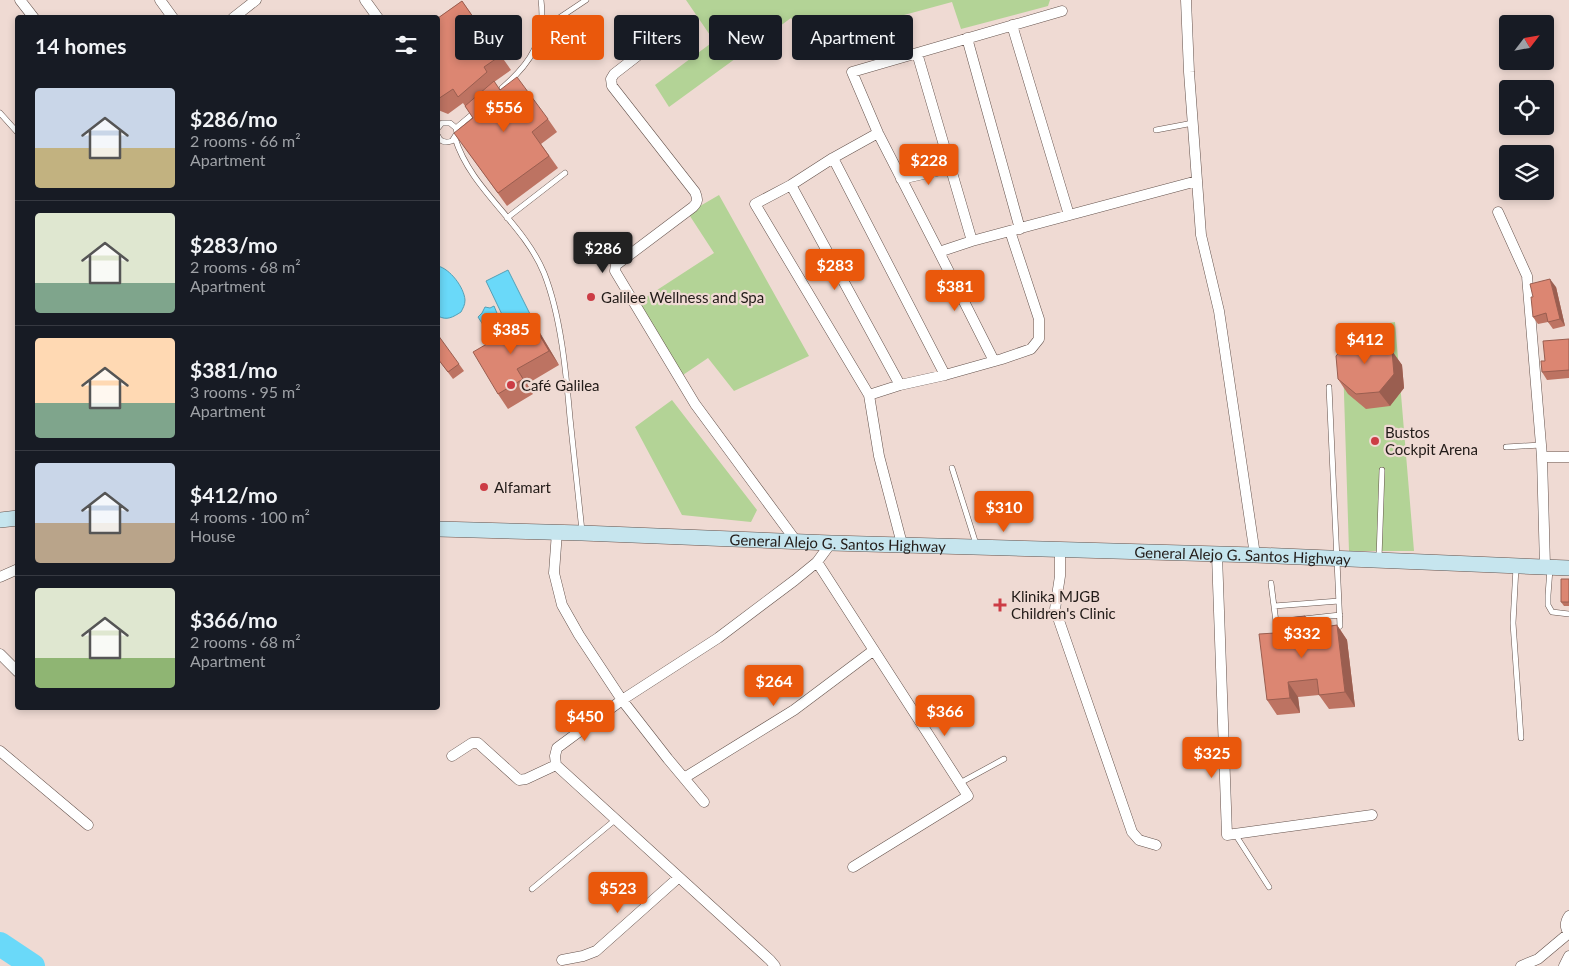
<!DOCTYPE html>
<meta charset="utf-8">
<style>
:root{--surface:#171b24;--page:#242831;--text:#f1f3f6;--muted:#9ea1a6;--line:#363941;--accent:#ea580c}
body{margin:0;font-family:Lato,sans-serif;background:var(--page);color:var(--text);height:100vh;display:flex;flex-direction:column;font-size:19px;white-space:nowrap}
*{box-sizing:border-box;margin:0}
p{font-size:16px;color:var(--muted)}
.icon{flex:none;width:28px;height:28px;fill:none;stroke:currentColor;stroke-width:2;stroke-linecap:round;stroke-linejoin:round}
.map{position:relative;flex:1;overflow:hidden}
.side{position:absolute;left:15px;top:15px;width:425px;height:695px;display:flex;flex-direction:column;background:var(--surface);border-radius:5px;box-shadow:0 2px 8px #0003}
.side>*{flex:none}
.hud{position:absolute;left:455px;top:15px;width:475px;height:45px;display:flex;gap:10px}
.needle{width:32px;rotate:59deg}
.tools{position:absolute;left:1499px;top:15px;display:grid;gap:10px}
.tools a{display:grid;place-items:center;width:55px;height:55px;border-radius:5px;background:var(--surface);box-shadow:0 2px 8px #0003;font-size:25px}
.price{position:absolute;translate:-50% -42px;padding:0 11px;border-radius:5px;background:var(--accent);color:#fff;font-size:16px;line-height:32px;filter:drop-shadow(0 1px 2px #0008)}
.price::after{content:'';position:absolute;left:50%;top:30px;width:15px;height:11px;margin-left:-8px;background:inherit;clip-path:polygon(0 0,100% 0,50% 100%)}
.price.active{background:#222;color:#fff}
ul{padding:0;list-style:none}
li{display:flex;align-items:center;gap:15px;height:125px;padding:0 20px}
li+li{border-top:1px solid var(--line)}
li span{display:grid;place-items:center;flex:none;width:140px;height:100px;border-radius:5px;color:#555}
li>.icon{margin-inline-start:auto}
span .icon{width:60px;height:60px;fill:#fffc;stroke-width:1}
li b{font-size:21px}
h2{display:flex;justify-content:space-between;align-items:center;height:60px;padding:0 20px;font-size:21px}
.tag{padding:0 18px;border-radius:5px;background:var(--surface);box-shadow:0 2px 8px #0003;font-size:18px;line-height:45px}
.tag.active{background:var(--accent);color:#fff}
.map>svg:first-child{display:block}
.green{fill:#b3d396}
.water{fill:#6ad9f9;stroke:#54a0b6}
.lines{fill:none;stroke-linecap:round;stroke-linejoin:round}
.river{stroke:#6ad9f9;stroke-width:24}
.lane-casing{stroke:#64524c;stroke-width:6}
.street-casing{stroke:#64524c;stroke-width:11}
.secondary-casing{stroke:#64524c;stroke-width:16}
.lane{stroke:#fff;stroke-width:5}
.street{stroke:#fff;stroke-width:10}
.secondary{stroke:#c6e5ee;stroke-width:15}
.wall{fill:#bd7362}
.shaded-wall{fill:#9a5e50}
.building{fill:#dc8672;stroke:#9a5e50}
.poi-dot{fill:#cc3c45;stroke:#efdad3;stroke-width:2}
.labels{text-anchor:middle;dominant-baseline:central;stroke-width:4.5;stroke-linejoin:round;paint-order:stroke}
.poi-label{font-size:15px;fill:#221b18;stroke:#efdad3;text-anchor:start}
.street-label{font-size:15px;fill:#221b18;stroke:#efdad3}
</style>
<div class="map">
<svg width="1569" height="966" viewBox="0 0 1569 966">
<rect width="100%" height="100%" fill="#efdad3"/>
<path class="green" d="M 686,0 L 1050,0 L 1048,6 L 961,29 L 952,2 L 823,37 L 808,45 L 791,18 L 669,107 L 655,85 L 714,41 Z
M 719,195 L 809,356 L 734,391 L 708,358 L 677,379 L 634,305 L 714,253 L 688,213 Z
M 1395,322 L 1414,551 L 1349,551 L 1342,331 Z
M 672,400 L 757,510 L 751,522 L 682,515 L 635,427 Z"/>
<path class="water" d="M 438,266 C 450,269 464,287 465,300 C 465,305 463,308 461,312 C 453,317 447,321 438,316 Z
M 508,270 L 530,314 L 507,325 L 486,281 Z
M 494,306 L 499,318 C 493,321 492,328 487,331 L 478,317 L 482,313 L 485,307 L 490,308 Z"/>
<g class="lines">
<path class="river" d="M 0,944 L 33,966"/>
<g class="lane-casing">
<path id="lane" d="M 541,30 L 586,0
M 502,88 C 531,63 546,40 541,0
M 0,113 L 18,133
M 438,128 L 442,123 L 450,123 L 456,128 L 457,133 L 452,141 C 446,143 440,142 438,136
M 456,128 L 475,112
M 1156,130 L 1193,123
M 455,138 C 471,190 523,222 544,273 C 561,316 566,372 570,418 C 574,456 578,493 582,531
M 507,218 L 565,173
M 1329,387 L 1340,626 L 1335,630
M 1506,447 L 1541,445
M 952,468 L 976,544
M 1379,558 L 1382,470
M 1516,567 L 1513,623 L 1521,738
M 1550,569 L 1548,595 L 1548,605 L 1552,612 L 1569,614
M 1271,583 L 1276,622 L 1340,615
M 1274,606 L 1339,601
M 1276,622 L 1277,631 L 1283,638
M 960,783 L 1004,759
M 1235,834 L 1269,887
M 532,889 L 615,820"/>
</g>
<g class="street-casing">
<path id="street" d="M 20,0 L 34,18
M 160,0 L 173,18
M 365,0 L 378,18
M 1186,0 L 1189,72 L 1201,235 L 1219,311 L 1255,555
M 1062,11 L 852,72 L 878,133 L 939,252 L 972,241 L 1197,181
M 233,18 L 256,0
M 1012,25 L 1069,215
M 967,38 L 1020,229
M 654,43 L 614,74 L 611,79 L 612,86 L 695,192 C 698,199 698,202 693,207 L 616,265 L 615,271 L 695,404 L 796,541
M 917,53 L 972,241
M 878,133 L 833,158 L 791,185 L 755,204 L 869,395 L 879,456 L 902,544
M 833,158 L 945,375
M 901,179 L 950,168
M 791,185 L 900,385
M 1498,212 L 1527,276 L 1542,457 L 1545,566
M 939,252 L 994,361
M 869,395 L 900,385 L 945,375 L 1002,359 L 1031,349 L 1039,339 L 1039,319 L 1010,231
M 1542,457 L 1569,457
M 557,532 L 554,573 L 562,605 L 579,635 L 622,700 L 668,759 L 704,802
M 1060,550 L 1060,576 L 1055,609 L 1132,832 L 1139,840 L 1156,845
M 1217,555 L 1227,835 L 1372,815
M 817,562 L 968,796 L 853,867
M 0,577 L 18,569
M 0,654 L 18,672
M 0,751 L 88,825
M 452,756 L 472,743 L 478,743 L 519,780 L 526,779 L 556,765
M 684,778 L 794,710 L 874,650
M 1569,916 C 1565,922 1565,928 1569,933
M 562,960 L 583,956 L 596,951 L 678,878
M 775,966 L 770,960 L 556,765 L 555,756 L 557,748 L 622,700 L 718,638 L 795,580 L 817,562 L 831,543
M 1521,966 L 1538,959 L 1569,933
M 1564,966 L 1569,956"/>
</g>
<g class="secondary-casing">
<g id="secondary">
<path d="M 0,520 L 18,518"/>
<path id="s1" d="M 438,529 L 582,533 L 831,543 L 1255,555 L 1569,568"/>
</g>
</g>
<use href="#lane" class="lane"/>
<use href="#street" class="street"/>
<use href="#secondary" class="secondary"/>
</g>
<path class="wall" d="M 462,1 L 511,70 L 494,82 L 500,90 L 548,119 L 557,132 L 541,144 L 558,168 L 507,206 L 463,145 L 473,118 L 463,103 L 448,114 L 438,110 L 438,18 Z
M 1556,287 L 1565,326 L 1553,329 L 1548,322 L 1538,324 L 1533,317 Z
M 540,333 L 559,365 L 527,384 L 533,394 L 508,409 L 498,394 Z
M 1569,339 L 1569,378 L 1547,380 L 1542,372 L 1545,361 Z
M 1392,351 L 1402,365 L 1404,388 L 1390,406 L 1366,409 L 1348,394 L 1338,379 Z
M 438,359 L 459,364 L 464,371 L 453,379 Z
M 1569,579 L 1569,606 L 1564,606 L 1561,602 Z
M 1289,623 L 1314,628 L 1337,625 L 1347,640 L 1355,707 L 1329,709 L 1319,695 L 1298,697 L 1300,713 L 1277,715 L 1267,700 L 1291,632 L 1293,630 Z"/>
<path class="shaded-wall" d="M 1550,279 L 1556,287 L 1565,326 L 1560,319 Z
M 530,319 L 540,333 L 559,365 L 549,351 Z
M 1392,351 L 1402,365 L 1404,388 L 1390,406 L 1379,392 Z
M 517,369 L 527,384 L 533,394 L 523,379 Z
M 1305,616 L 1315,630 L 1313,640 L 1302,625 Z
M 1337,625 L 1347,640 L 1355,707 L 1345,692 Z
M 1288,682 L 1298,697 L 1300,713 L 1290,698 Z"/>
<path class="building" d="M 462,1 L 500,56 L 484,67 L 487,72 L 458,97 L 453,89 L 438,99 L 438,18 Z
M 517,77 L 548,119 L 532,132 L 549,156 L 498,193 L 454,133 L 473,118 L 465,106 L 494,81 L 500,90 Z
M 1550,279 L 1560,319 L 1548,322 L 1546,313 L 1533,317 L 1531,297 L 1533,297 L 1530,284 Z
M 530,319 L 549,351 L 517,369 L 523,379 L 498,394 L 473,352 Z
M 438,335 L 459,364 L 448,372 L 438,359 Z
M 1374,336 L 1392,351 L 1394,374 L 1379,392 L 1356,394 L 1338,379 L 1336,356 L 1351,338 Z
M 1569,339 L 1569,370 L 1542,372 L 1541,361 L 1545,361 L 1543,341 Z
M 1561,579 L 1569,579 L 1569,602 L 1561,602 Z
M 1305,616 L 1306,621 L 1302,625 L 1306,630 L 1337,625 L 1345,692 L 1319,695 L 1317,679 L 1288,682 L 1290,698 L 1267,700 L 1259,634 L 1291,632 L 1293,630 L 1294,626 L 1289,623 L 1288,618 Z"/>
<g class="poi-dot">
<circle cx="591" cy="297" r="5"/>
<circle cx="511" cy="385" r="5"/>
<circle cx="1375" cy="441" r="5"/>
<circle cx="484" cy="487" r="5"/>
<path d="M997.5 597.5h5v5h5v5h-5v5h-5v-5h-5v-5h5z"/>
</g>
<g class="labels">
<g class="poi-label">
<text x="601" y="297">Galilee Wellness and Spa</text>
<text x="521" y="385">Café Galilea</text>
<text x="1385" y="432">Bustos<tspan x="1385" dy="17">Cockpit Arena</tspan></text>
<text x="494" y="487">Alfamart</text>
<text x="1011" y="596">Klinika MJGB<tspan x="1011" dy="17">Children's Clinic</tspan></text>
</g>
<g class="street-label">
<text stroke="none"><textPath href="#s1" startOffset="400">General Alejo G. Santos Highway</textPath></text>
<text stroke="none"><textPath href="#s1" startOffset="805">General Alejo G. Santos Highway</textPath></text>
</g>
</g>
</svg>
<div class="tools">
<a><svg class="needle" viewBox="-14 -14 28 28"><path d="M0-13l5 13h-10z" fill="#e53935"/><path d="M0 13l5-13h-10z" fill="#9ea1a6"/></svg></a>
<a><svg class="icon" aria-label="locate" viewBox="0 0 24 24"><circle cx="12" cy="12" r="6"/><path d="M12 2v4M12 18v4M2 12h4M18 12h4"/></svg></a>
<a><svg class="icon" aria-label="layers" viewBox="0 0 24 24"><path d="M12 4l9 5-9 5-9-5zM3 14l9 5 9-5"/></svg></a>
</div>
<b class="price" style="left:504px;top:133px">$556</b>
<b class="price" style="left:929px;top:186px">$228</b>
<b class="price active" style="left:603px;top:274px">$286</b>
<b class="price" style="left:835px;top:291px">$283</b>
<b class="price" style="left:955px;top:312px">$381</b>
<b class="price" style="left:511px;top:355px">$385</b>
<b class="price" style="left:1365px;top:365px">$412</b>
<b class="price" style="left:1004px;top:533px">$310</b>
<b class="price" style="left:1302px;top:659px">$332</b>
<b class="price" style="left:774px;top:707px">$264</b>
<b class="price" style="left:945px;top:737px">$366</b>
<b class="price" style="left:585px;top:742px">$450</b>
<b class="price" style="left:1212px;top:779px">$325</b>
<b class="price" style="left:618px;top:914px">$523</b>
<div class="hud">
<a class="tag">Buy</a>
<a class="tag active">Rent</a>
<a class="tag">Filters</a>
<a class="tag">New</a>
<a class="tag">Apartment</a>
</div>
<section class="side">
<h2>14 homes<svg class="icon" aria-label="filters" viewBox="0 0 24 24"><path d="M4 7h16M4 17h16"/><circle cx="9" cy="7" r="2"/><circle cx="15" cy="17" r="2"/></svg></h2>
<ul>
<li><span style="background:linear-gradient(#c9d6e8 60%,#c2b280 0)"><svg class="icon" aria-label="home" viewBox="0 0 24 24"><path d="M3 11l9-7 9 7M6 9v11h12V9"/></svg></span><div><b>$286/mo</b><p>2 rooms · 66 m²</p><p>Apartment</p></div></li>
<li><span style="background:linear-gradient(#dfe7d0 70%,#7fa58c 0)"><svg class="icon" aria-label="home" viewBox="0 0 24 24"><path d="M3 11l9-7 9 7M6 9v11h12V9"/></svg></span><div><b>$283/mo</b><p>2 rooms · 68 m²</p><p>Apartment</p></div></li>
<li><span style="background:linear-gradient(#ffd9b3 65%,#7fa58c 0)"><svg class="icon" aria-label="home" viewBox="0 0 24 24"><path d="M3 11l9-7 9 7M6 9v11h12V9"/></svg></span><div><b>$381/mo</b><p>3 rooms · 95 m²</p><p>Apartment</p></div></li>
<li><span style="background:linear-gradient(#c9d6e8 60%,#b9a48a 0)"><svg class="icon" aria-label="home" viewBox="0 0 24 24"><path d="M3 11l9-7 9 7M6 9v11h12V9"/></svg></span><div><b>$412/mo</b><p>4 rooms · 100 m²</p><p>House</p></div></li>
<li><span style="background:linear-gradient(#dfe7d0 70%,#8fb573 0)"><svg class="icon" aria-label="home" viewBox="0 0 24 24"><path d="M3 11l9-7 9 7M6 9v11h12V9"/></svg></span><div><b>$366/mo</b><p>2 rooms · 68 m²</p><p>Apartment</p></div></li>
</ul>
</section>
</div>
